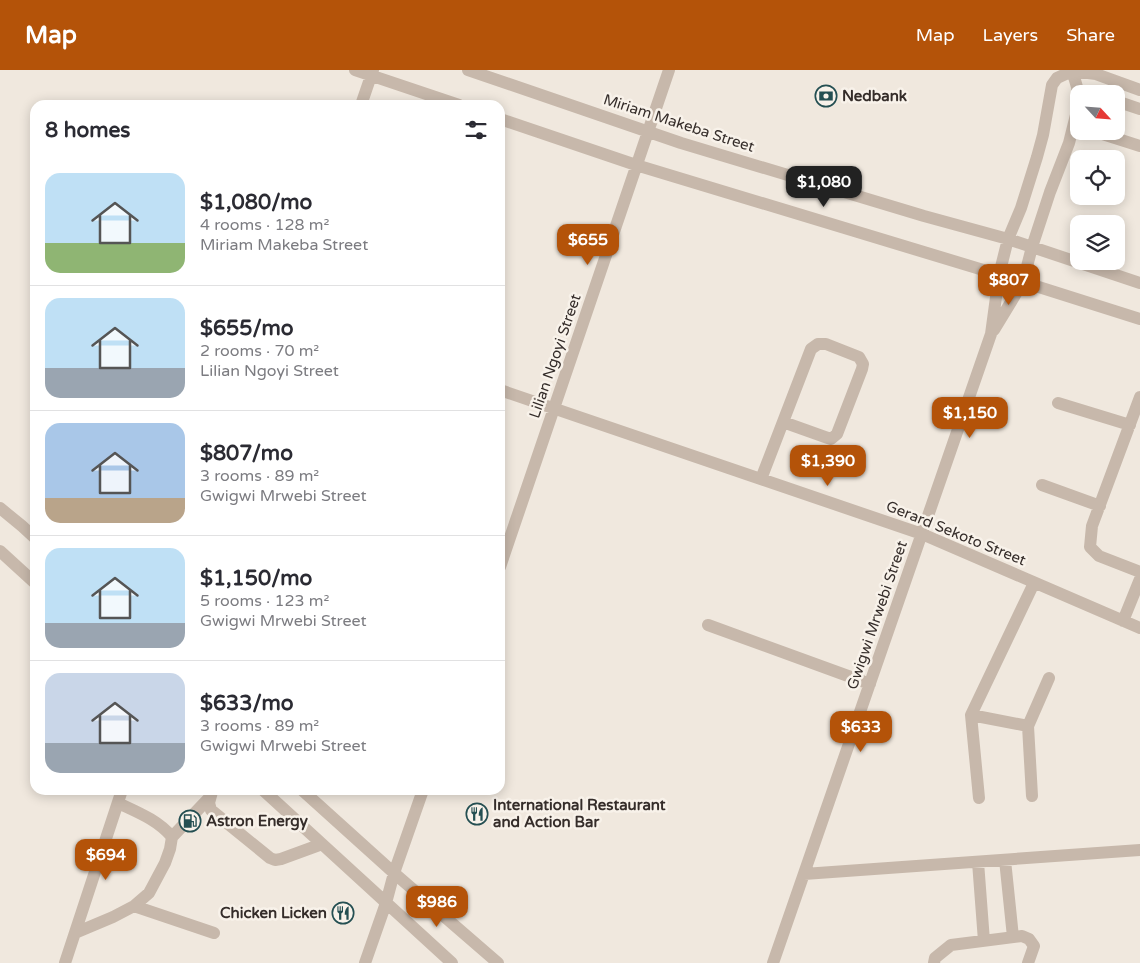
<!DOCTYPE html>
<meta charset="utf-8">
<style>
:root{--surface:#fff;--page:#f7f7f7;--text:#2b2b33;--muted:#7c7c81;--line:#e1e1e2;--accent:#b45309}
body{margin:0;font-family:"Varela Round",sans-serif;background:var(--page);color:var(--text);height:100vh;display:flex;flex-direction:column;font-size:19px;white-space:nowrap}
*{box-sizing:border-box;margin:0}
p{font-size:16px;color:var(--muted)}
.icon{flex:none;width:28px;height:28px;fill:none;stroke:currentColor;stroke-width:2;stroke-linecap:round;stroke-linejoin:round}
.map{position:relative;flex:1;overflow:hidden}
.sheet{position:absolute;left:30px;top:30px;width:475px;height:695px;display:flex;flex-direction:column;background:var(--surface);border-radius:15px;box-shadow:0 2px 12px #0003}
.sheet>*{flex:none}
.needle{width:32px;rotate:116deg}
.fabs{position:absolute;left:1070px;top:15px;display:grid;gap:10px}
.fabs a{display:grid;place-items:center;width:55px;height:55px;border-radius:10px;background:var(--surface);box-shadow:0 2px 12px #0003;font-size:25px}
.price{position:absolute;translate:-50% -42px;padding:0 11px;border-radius:10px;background:var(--accent);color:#fff;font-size:16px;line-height:32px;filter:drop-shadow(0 1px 2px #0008)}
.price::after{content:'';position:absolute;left:50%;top:30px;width:15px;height:11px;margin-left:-8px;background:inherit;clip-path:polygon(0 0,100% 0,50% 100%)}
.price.active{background:#222;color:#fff}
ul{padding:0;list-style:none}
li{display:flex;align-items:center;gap:15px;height:125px;padding:0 15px}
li+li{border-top:1px solid var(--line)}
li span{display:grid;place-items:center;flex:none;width:140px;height:100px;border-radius:15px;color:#555}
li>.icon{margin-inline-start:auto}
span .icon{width:60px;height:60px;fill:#fffc;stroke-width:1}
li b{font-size:21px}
h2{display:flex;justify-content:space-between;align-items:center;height:60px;padding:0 15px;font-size:21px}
header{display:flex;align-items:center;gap:30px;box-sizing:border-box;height:70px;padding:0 25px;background:var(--accent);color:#fff}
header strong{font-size:24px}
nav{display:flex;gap:28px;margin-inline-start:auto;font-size:18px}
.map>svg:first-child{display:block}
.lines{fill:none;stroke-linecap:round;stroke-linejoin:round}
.minor{stroke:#c7b8ab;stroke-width:12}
.labels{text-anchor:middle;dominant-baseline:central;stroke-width:5;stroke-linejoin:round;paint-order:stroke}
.poi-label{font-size:15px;font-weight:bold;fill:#352d2a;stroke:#f8f2ea;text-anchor:start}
.street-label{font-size:15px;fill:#352d2a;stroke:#f8f2ea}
</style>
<header>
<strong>Map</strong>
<nav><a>Map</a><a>Layers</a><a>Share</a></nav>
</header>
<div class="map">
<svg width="1140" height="893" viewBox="0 0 1140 893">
<rect width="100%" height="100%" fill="#f0e8de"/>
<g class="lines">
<path class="minor" d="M 355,0 L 459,35
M 468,0 L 681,73 L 924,146 L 1008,169 L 1140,213
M 1072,0 L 1077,17 L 1078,33
M 1116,31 L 1140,39
M 361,35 L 373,0
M 500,49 L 636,95 L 1023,212 L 1140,249
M 1093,61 L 1140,76
M 994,260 L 1023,212 L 1032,177 L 1050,122 L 1069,73 L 1079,33
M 500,320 L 922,464 L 1140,558
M 1140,327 L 1092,456 L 1090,477 L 1099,486 L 1140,502
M 1058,333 L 1130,355
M 761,409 L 811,279 L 818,274 L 826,274 L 859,287 L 863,294 L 862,299 L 837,364 L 831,369 L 825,367 L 783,352
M 1042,415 L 1100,436
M 0,438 L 22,456 L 35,468
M 0,481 L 35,513
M 500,497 L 669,0
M 1123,551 L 1140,509
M 708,555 L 870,614
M 971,645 L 1028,656
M 263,720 L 452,893
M 302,720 L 394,803 L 498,893
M 212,722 L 209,733 L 211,740 L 270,788 L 275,790 L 281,789 L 322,774
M 1032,726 L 1028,656 L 1049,608
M 979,728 L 971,645 L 1034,513
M 118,733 C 137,742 158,750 172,767
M 1005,790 L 1013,867
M 978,792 L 984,871
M 804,804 L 1140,780
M 134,836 L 214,863
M 75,863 L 113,847 L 134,836 L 149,823 L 165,793 L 170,779 L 172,767 L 211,726
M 65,893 L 122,720
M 365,893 L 386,833 L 394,803 L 423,720
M 773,893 L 991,264 L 999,205 L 1008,169 L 1021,138 L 1037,87 L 1043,65 L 1052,15 L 1057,8 L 1072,1 L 1096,4 L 1140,20
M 934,893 L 935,888 L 951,875 L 1022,866 L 1029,869 L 1034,876 L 1028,893"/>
</g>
<defs>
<g id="bank-ring" transform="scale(1.125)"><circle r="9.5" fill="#f8f2ea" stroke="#244f52" stroke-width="1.5"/><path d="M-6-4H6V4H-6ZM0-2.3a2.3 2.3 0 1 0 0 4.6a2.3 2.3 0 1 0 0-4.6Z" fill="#244f52"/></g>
<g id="restaurant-ring" transform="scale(1.125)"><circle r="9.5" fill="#f8f2ea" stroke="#244f52" stroke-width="1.5"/><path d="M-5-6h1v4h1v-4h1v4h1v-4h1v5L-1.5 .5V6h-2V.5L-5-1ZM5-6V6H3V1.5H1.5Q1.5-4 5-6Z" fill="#244f52"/></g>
<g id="fuel-ring" transform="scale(1.125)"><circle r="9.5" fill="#f8f2ea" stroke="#244f52" stroke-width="1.5"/><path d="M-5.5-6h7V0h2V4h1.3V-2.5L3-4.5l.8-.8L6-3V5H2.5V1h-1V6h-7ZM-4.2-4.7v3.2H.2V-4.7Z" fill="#244f52"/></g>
</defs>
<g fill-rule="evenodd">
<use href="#bank-ring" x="826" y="26"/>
<use href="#restaurant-ring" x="477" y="744"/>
<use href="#fuel-ring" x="190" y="751"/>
<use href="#restaurant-ring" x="343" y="843"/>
</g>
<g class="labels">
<g class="poi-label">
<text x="842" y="26">Nedbank</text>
<text x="493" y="735">International Restaurant<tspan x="493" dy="17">and Action Bar</tspan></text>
<text x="206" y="751">Astron Energy</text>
<text x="327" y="843" text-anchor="end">Chicken Licken</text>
</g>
<g class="street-label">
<text transform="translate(679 53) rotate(18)">Miriam Makeba Street</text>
<text transform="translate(555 286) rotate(-71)">Lilian Ngoyi Street</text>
<text transform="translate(956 463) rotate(22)">Gerard Sekoto Street</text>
<text transform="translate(877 545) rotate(-71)">Gwigwi Mrwebi Street</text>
</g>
</g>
</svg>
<div class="fabs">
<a><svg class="needle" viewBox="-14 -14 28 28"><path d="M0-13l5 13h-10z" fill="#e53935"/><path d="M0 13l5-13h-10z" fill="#7c7c81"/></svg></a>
<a><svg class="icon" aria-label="locate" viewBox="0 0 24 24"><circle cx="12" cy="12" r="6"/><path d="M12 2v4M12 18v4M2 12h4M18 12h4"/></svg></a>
<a><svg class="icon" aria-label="layers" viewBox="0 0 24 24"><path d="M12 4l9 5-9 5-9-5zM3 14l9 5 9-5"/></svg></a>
</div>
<b class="price active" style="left:824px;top:138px">$1,080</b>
<b class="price" style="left:588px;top:196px">$655</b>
<b class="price" style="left:1009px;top:236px">$807</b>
<b class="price" style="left:970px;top:369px">$1,150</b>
<b class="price" style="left:828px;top:417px">$1,390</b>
<b class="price" style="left:861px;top:683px">$633</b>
<b class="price" style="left:106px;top:811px">$694</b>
<b class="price" style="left:437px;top:858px">$986</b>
<section class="sheet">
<h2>8 homes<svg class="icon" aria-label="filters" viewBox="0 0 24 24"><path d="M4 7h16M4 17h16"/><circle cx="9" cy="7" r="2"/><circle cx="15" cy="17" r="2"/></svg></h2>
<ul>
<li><span style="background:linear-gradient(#bfe0f5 70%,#8fb573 0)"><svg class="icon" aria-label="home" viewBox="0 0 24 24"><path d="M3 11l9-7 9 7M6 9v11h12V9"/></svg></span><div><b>$1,080/mo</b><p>4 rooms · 128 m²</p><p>Miriam Makeba Street</p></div></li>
<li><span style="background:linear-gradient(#bfe0f5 70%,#9aa5b1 0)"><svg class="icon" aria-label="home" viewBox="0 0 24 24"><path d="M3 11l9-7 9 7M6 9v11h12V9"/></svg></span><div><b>$655/mo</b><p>2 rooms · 70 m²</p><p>Lilian Ngoyi Street</p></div></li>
<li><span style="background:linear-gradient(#a9c7e8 75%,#b9a48a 0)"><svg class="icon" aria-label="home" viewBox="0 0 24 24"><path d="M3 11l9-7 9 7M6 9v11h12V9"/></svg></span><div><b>$807/mo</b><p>3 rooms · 89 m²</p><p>Gwigwi Mrwebi Street</p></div></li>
<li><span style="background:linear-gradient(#bfe0f5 75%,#9aa5b1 0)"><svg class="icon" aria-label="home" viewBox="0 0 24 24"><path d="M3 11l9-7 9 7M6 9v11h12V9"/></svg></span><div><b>$1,150/mo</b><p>5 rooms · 123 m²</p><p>Gwigwi Mrwebi Street</p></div></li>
<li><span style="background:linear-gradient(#c9d6e8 70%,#9aa5b1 0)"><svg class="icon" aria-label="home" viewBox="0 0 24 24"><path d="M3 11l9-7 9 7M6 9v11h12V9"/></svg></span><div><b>$633/mo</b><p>3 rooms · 89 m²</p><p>Gwigwi Mrwebi Street</p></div></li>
</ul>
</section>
</div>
